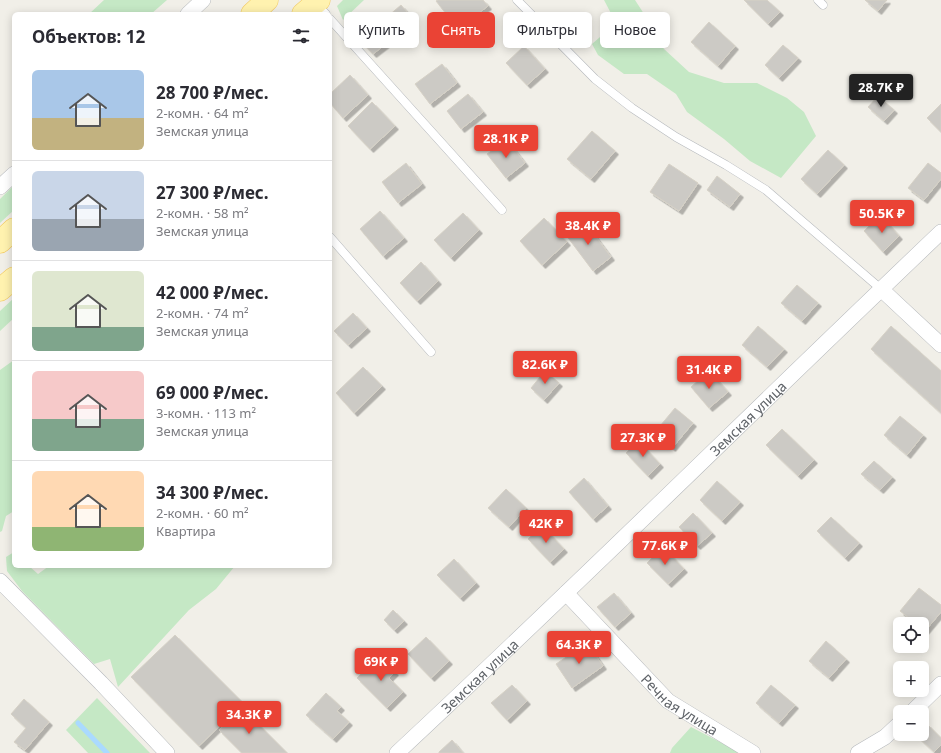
<!DOCTYPE html>
<html lang="ru">
<meta charset="utf-8">
<style>
:root{--surface:#fff;--page:#f2f2f3;--text:#2b2b33;--muted:#7c7c81;--line:#e1e1e2;--accent:#ea4335}
body{margin:0;font-family:"Noto Sans",sans-serif;background:var(--page);color:var(--text);height:100vh;display:flex;flex-direction:column;font-size:15px;white-space:nowrap}
*{box-sizing:border-box;margin:0}
p{font-size:13px;color:var(--muted)}
.icon{flex:none;width:22px;height:22px;fill:none;stroke:currentColor;stroke-width:2;stroke-linecap:round;stroke-linejoin:round}
.map{position:relative;flex:1;overflow:hidden}
.panel{position:absolute;left:12px;top:12px;width:320px;height:556px;display:flex;flex-direction:column;background:var(--surface);border-radius:6px;box-shadow:0 2px 10px #0003}
.panel>*{flex:none}
.guide{position:absolute;left:344px;top:12px;width:380px;height:36px;display:flex;gap:8px}
.buttons{position:absolute;left:893px;top:617px;display:grid;gap:8px}
.buttons a{display:grid;place-items:center;width:36px;height:36px;border-radius:6px;background:var(--surface);box-shadow:0 2px 10px #0003;font-size:20px}
.price{position:absolute;translate:-50% -34px;padding:0 9px;border-radius:4px;background:var(--accent);color:#fff;font-size:13px;line-height:26px;filter:drop-shadow(0 1px 2px #0008)}
.price::after{content:'';position:absolute;left:50%;top:24px;width:12px;height:9px;margin-left:-6px;background:inherit;clip-path:polygon(0 0,100% 0,50% 100%)}
.price.on{background:#222;color:#fff}
ul{padding:0;list-style:none}
li{display:flex;align-items:center;gap:12px;height:100px;padding:0 20px}
li+li{border-top:1px solid var(--line)}
li span{display:grid;place-items:center;flex:none;width:112px;height:80px;border-radius:6px;color:#555}
li>.icon{margin-inline-start:auto}
span .icon{width:48px;height:48px;fill:#fffc;stroke-width:1}
li b{font-size:17px}
h2{display:flex;justify-content:space-between;align-items:center;height:48px;padding:0 20px;font-size:17px}
.chip{padding:0 14px;border-radius:6px;background:var(--surface);box-shadow:0 2px 10px #0003;font-size:14px;line-height:36px}
.chip.on{background:var(--accent);color:#fff}
.map>svg:first-child{display:block}
.green{fill:#c5e8c5}
.lines{fill:none;stroke-linecap:round;stroke-linejoin:round}
.stream{stroke:#aadaff;stroke-width:5}
.building{fill:#cccac5;stroke:#d6d1c6;filter:url(#shadow)}
.service-casing{stroke:#b5b8bc;stroke-width:9}
.minor-casing{stroke:#b5b8bc;stroke-width:16}
.primary-casing{stroke:#f2c960;stroke-width:23}
.service{stroke:#fff;stroke-width:8}
.minor{stroke:#fff;stroke-width:15}
.primary{stroke:#fff2af;stroke-width:22}
.labels{text-anchor:middle;dominant-baseline:central;stroke-width:3;stroke-linejoin:round;paint-order:stroke}
.street-label{font-size:14px;fill:#5f6368;stroke:#fff}
</style>
<div class="map">
<svg width="941" height="753" viewBox="0 0 941 753">
<defs>
<filter id="shadow"><feDropShadow dx="3.5" dy="3.5" stdDeviation="0" flood-color="#0004"/></filter>
</defs>
<rect width="100%" height="100%" fill="#f1efe8"/>
<path class="green" d="M 104,0 L 167,0 L 151,14 L 89,14 Z
M 343,0 L 364,0 L 343,20 L 337,6 Z
M 604,0 L 635,0 L 646,17 L 664,49 L 689,72 L 724,83 L 757,83 L 787,98 L 804,112 L 816,136 L 781,178 L 750,161 L 724,139 L 687,112 L 676,94 L 647,74 L 624,74 L 598,55 L 592,44 L 616,23 Z
M 14,185 L 14,210 L 0,223 L 0,199 Z
M 14,298 L 14,318 L 0,331 L 0,311 Z
M 14,360 L 14,511 L 6,516 L 2,531 L 0,532 L 0,370 Z
M 14,552 L 14,566 L 29,566 L 38,574 L 49,566 L 235,566 L 216,589 L 189,610 L 118,687 L 110,659 L 94,664 L 22,591 L 7,571 L 6,557 Z
M 97,698 L 150,753 L 88,753 L 66,730 Z
M 691,727 L 741,753 L 670,753 L 672,748 Z"/>
<g class="lines">
<path class="stream" d="M 78,723 L 107,753"/>
</g>
<path class="building" d="M 438,0 L 483,0 L 488,6 L 458,29 L 436,1 Z
M 744,0 L 767,0 L 780,12 L 768,24 Z
M 865,0 L 887,0 L 878,11 Z
M 401,5 L 411,17 L 400,26 L 405,30 L 394,39 L 390,35 L 383,41 L 386,44 L 373,54 L 360,40 Z
M 709,22 L 735,46 L 718,66 L 691,42 Z
M 783,45 L 798,58 L 779,78 L 765,65 Z
M 524,46 L 545,69 L 527,85 L 506,63 Z
M 442,64 L 457,83 L 430,104 L 415,84 Z
M 350,75 L 368,95 L 343,118 L 330,103 L 330,94 Z
M 468,94 L 483,112 L 461,129 L 447,111 Z
M 878,96 L 894,110 L 884,121 L 868,107 Z
M 372,102 L 395,126 L 370,149 L 348,126 Z
M 941,104 L 941,132 L 927,118 Z
M 592,131 L 615,151 L 591,179 L 567,159 Z
M 507,140 L 525,163 L 506,178 L 487,154 Z
M 828,150 L 844,165 L 817,194 L 801,179 Z
M 406,163 L 422,184 L 398,203 L 382,182 Z
M 928,163 L 941,173 L 941,179 L 924,200 L 908,188 Z
M 669,164 L 698,183 L 679,211 L 650,192 Z
M 717,176 L 740,194 L 730,207 L 707,190 Z
M 380,211 L 404,238 L 383,256 L 360,229 Z
M 463,213 L 479,230 L 451,258 L 434,240 Z
M 880,215 L 899,236 L 883,252 L 864,231 Z
M 544,218 L 567,242 L 542,265 L 520,241 Z
M 584,221 L 611,257 L 593,271 L 566,235 Z
M 421,262 L 438,281 L 417,301 L 400,283 Z
M 797,285 L 818,303 L 802,321 L 781,303 Z
M 353,313 L 367,328 L 348,345 L 334,331 Z
M 758,326 L 784,349 L 767,367 L 742,345 Z
M 891,326 L 941,371 L 941,413 L 871,349 Z
M 363,367 L 382,386 L 354,413 L 336,393 Z
M 545,371 L 559,383 L 544,400 L 531,388 Z
M 709,371 L 728,392 L 709,408 L 691,387 Z
M 675,408 L 693,423 L 672,448 L 655,432 Z
M 900,416 L 923,435 L 907,455 L 884,435 Z
M 782,429 L 814,460 L 798,476 L 766,445 Z
M 638,441 L 660,464 L 648,476 L 626,453 Z
M 874,461 L 892,477 L 880,490 L 861,474 Z
M 584,478 L 608,506 L 593,519 L 569,492 Z
M 717,481 L 740,502 L 722,521 L 700,500 Z
M 506,489 L 526,508 L 509,527 L 488,508 Z
M 693,513 L 712,533 L 697,546 L 679,527 Z
M 831,517 L 859,543 L 845,558 L 817,531 Z
M 542,526 L 564,549 L 550,562 L 528,539 Z
M 663,547 L 684,569 L 668,584 L 647,563 Z
M 454,559 L 476,583 L 460,598 L 437,575 Z
M 919,588 L 941,605 L 941,612 L 925,631 L 922,628 L 922,624 L 917,624 L 900,611 Z
M 614,593 L 631,613 L 615,627 L 597,607 Z
M 393,610 L 404,621 L 394,630 L 384,620 Z
M 175,635 L 243,703 L 199,746 L 131,677 Z
M 426,637 L 449,661 L 431,678 L 408,654 Z
M 826,641 L 846,659 L 829,678 L 809,661 Z
M 587,643 L 603,666 L 572,688 L 556,664 Z
M 379,656 L 395,672 L 389,678 L 403,692 L 387,708 L 357,678 Z
M 512,685 L 527,701 L 507,720 L 491,703 Z
M 771,685 L 795,705 L 779,723 L 756,703 Z
M 326,693 L 341,707 L 337,711 L 349,722 L 333,739 L 306,715 Z
M 24,699 L 49,722 L 25,750 L 14,742 L 26,728 L 11,714 Z
M 242,708 L 287,753 L 242,753 L 219,730 Z
M 927,724 L 941,738 L 941,745 L 934,752 L 916,735 L 922,734 L 922,729 Z
M 452,740 L 463,753 L 439,753 L 439,752 Z"/>
<g class="lines">
<g class="service-casing">
<path id="service" d="M 517,0 L 595,79 L 632,108 L 676,137 L 726,165 L 766,190 L 881,289
M 818,0 L 823,5
M 316,4 L 326,14
M 330,19 L 502,210
M 330,237 L 431,352"/>
</g>
<g class="minor-casing">
<g id="minor">
<path d="M 188,14 L 203,0"/>
<path d="M 0,187 L 14,174"/>
<path d="M 881,289 L 941,345"/>
<path d="M 0,581 L 101,683 L 167,753"/>
<path id="s1" d="M 566,593 L 668,701 L 753,753"/>
<path d="M 912,712 L 941,684"/>
<path id="s2" d="M 397,753 C 581,582 759,405 941,232"/>
<path d="M 858,753 L 885,737 L 900,723"/>
</g>
</g>
<g class="primary-casing">
<path id="primary" d="M 252,14 L 267,0
M 303,14 L 319,0
M 0,242 L 14,229
M 0,290 L 14,278"/>
</g>
<use href="#service" class="service"/>
<use href="#minor" class="minor"/>
<use href="#primary" class="primary"/>
</g>
<g class="labels">
<g class="street-label">
<text stroke="none"><textPath href="#s2" startOffset="485">Земская улица</textPath></text>
<text stroke="none"><textPath href="#s2" startOffset="113">Земская улица</textPath></text>
<text stroke="none"><textPath href="#s1" startOffset="160">Речная улица</textPath></text>
</g>
</g>
</svg>
<div class="buttons">
<a><svg class="icon" aria-label="locate" viewBox="0 0 24 24"><circle cx="12" cy="12" r="6"/><path d="M12 2v4M12 18v4M2 12h4M18 12h4"/></svg></a>
<a>+</a>
<a>−</a>
</div>
<b class="price on" style="left:881px;top:108px">28.7K ₽</b>
<b class="price" style="left:506px;top:159px">28.1K ₽</b>
<b class="price" style="left:882px;top:234px">50.5K ₽</b>
<b class="price" style="left:588px;top:246px">38.4K ₽</b>
<b class="price" style="left:545px;top:385px">82.6K ₽</b>
<b class="price" style="left:709px;top:390px">31.4K ₽</b>
<b class="price" style="left:643px;top:458px">27.3K ₽</b>
<b class="price" style="left:546px;top:544px">42K ₽</b>
<b class="price" style="left:665px;top:566px">77.6K ₽</b>
<b class="price" style="left:579px;top:665px">64.3K ₽</b>
<b class="price" style="left:381px;top:682px">69K ₽</b>
<b class="price" style="left:249px;top:735px">34.3K ₽</b>
<div class="guide">
<a class="chip">Купить</a>
<a class="chip on">Снять</a>
<a class="chip">Фильтры</a>
<a class="chip">Новое</a>
</div>
<section class="panel">
<h2>Объектов: 12<svg class="icon" aria-label="filters" viewBox="0 0 24 24"><path d="M4 7h16M4 17h16"/><circle cx="9" cy="7" r="2"/><circle cx="15" cy="17" r="2"/></svg></h2>
<ul>
<li><span style="background:linear-gradient(#a9c7e8 60%,#c2b280 0)"><svg class="icon" aria-label="home" viewBox="0 0 24 24"><path d="M3 11l9-7 9 7M6 9v11h12V9"/></svg></span><div><b>28 700 ₽/мес.</b><p>2-комн. · 64 m²</p><p>Земская улица</p></div></li>
<li><span style="background:linear-gradient(#c9d6e8 60%,#9aa5b1 0)"><svg class="icon" aria-label="home" viewBox="0 0 24 24"><path d="M3 11l9-7 9 7M6 9v11h12V9"/></svg></span><div><b>27 300 ₽/мес.</b><p>2-комн. · 58 m²</p><p>Земская улица</p></div></li>
<li><span style="background:linear-gradient(#dfe7d0 70%,#7fa58c 0)"><svg class="icon" aria-label="home" viewBox="0 0 24 24"><path d="M3 11l9-7 9 7M6 9v11h12V9"/></svg></span><div><b>42 000 ₽/мес.</b><p>2-комн. · 74 m²</p><p>Земская улица</p></div></li>
<li><span style="background:linear-gradient(#f6c9c9 60%,#7fa58c 0)"><svg class="icon" aria-label="home" viewBox="0 0 24 24"><path d="M3 11l9-7 9 7M6 9v11h12V9"/></svg></span><div><b>69 000 ₽/мес.</b><p>3-комн. · 113 m²</p><p>Земская улица</p></div></li>
<li><span style="background:linear-gradient(#ffd9b3 70%,#8fb573 0)"><svg class="icon" aria-label="home" viewBox="0 0 24 24"><path d="M3 11l9-7 9 7M6 9v11h12V9"/></svg></span><div><b>34 300 ₽/мес.</b><p>2-комн. · 60 m²</p><p>Квартира</p></div></li>
</ul>
</section>
</div>
